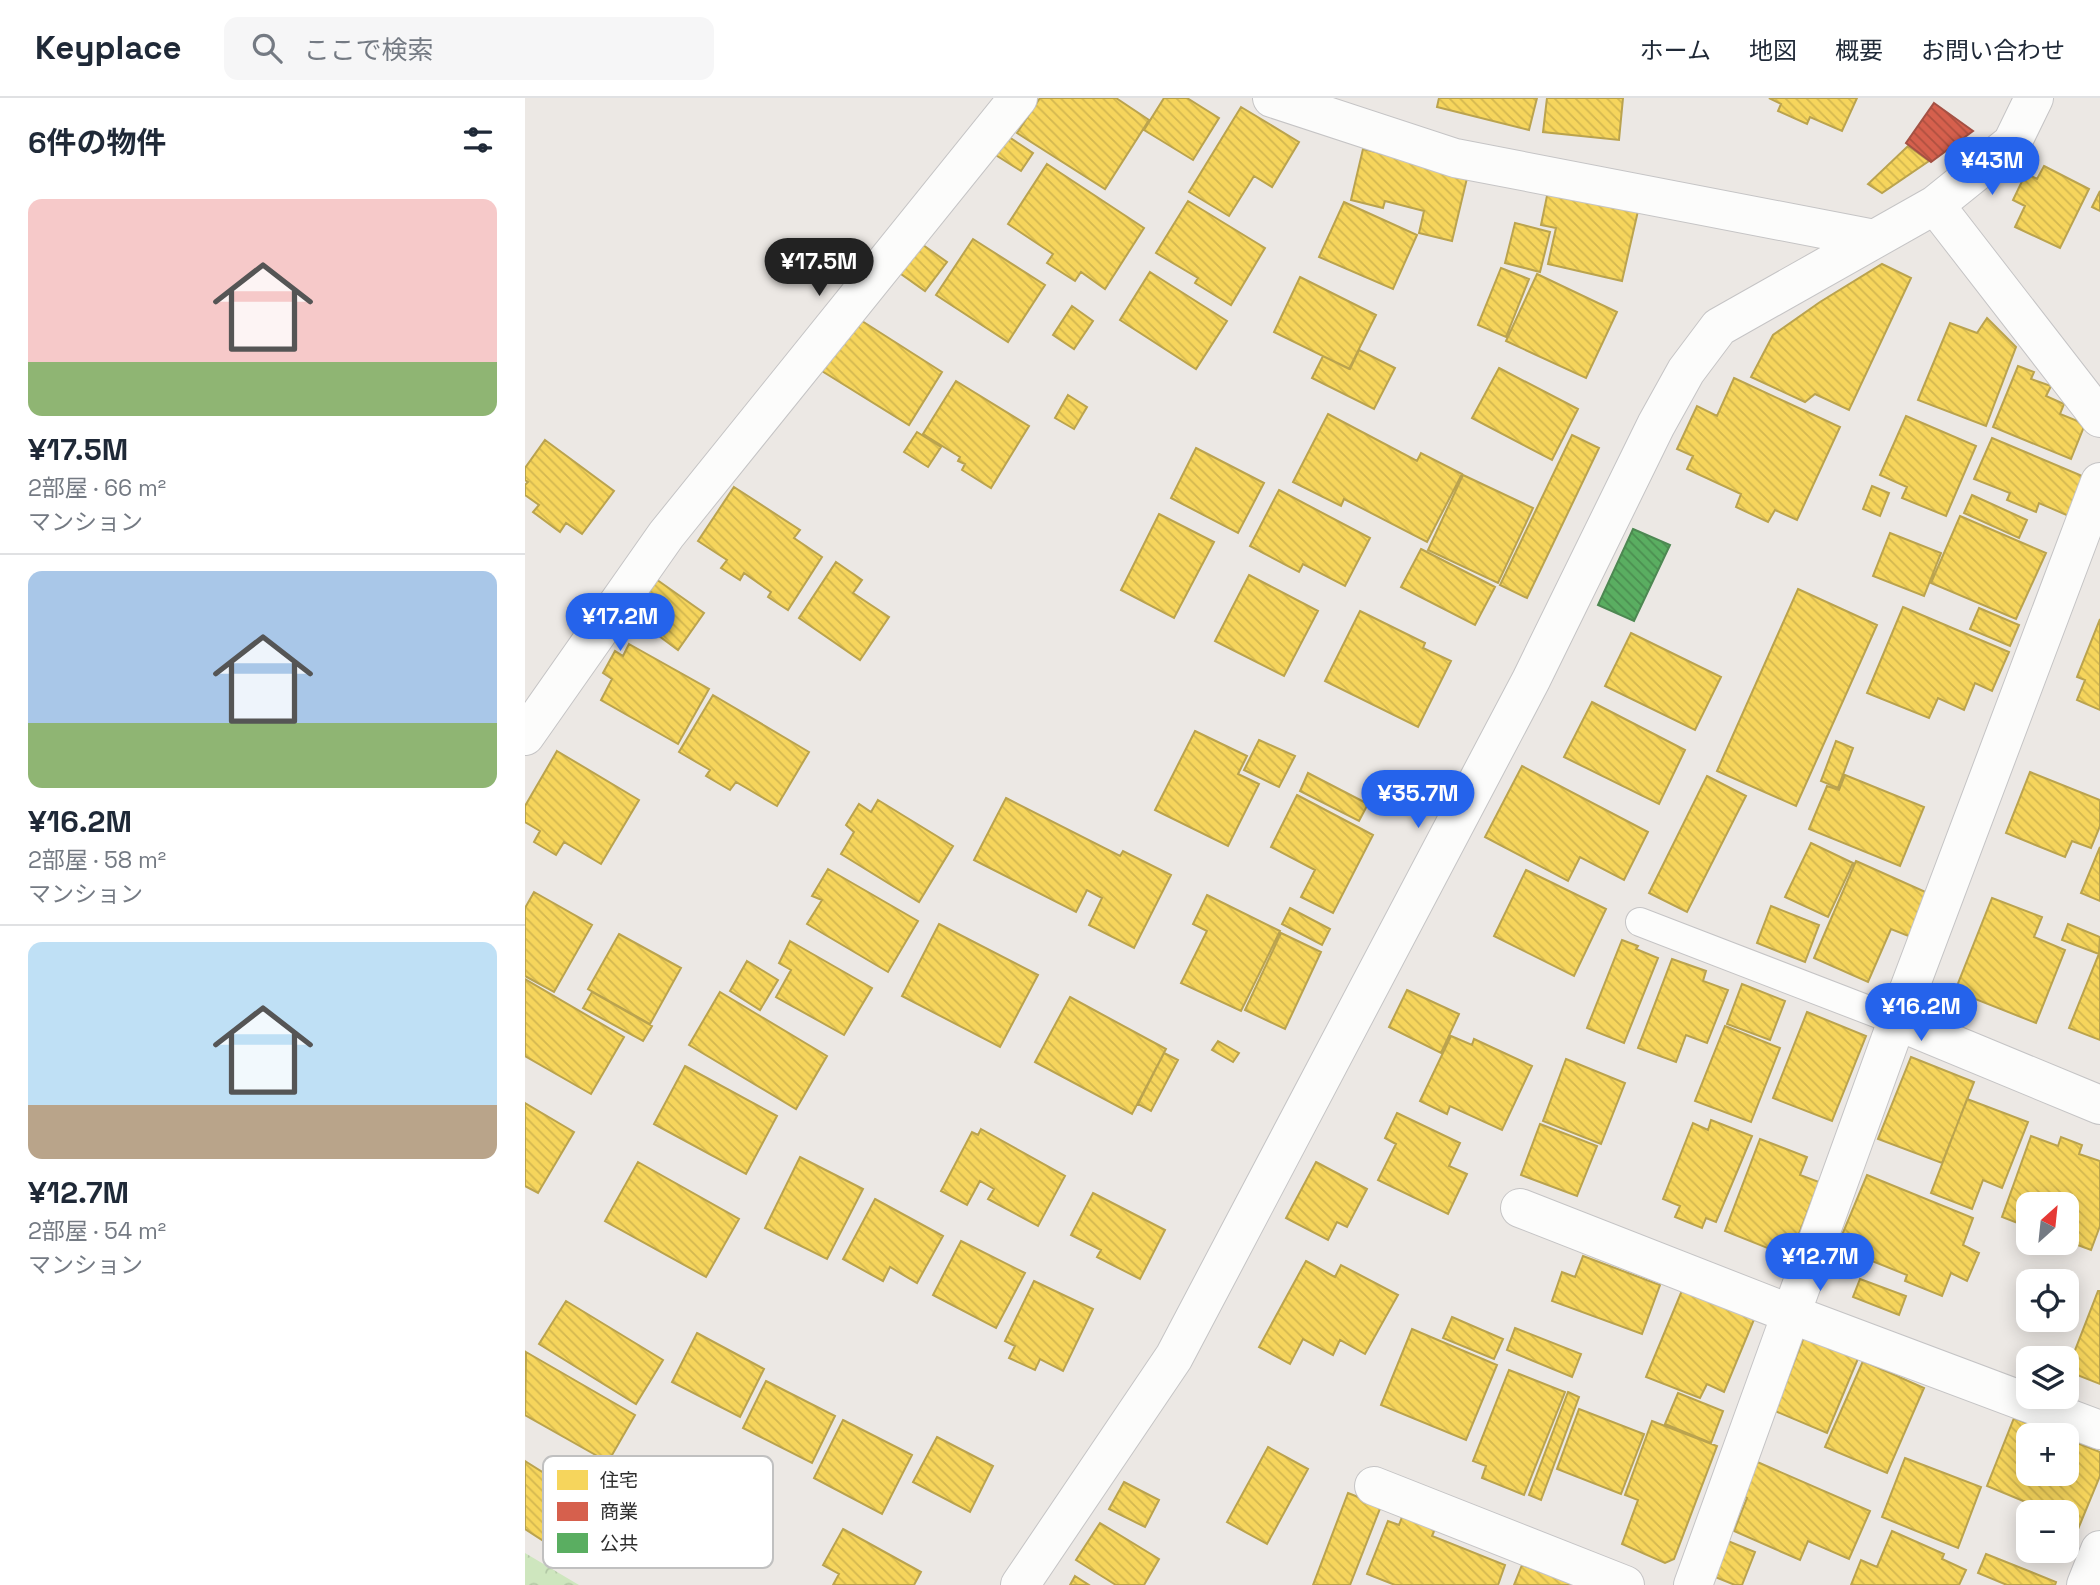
<!DOCTYPE html>
<html lang="ja">
<meta charset="utf-8">
<style>
:root{--surface:#fff;--page:#f6f6f7;--text:#1f2937;--muted:#747a83;--line:#e0e1e3;--accent:#2563eb}
body{margin:0;font-family:"Space Grotesk","Noto Sans JP",sans-serif;background:var(--page);color:var(--text);height:100vh;display:flex;flex-direction:column;font-size:26px;white-space:nowrap}
*{box-sizing:border-box;margin:0}
p{font-size:23px;color:var(--muted)}
.icon{flex:none;width:38px;height:38px;fill:none;stroke:currentColor;stroke-width:2;stroke-linecap:round;stroke-linejoin:round}
.map{position:relative;flex:1;overflow:hidden}
.drawer{display:flex;flex-direction:column;background:var(--surface);width:525px}
.drawer>*{flex:none}
.needle{width:46px;rotate:27deg}
.fabs{position:absolute;left:1491px;top:1094px;display:grid;gap:14px}
.fabs a{display:grid;place-items:center;width:63px;height:63px;border-radius:14px;background:var(--surface);box-shadow:0 4px 18px #0003;font-size:35px}
.price{position:absolute;translate:-50% -60px;padding:0 16px;border-radius:24px;background:var(--accent);color:#fff;font-size:23px;line-height:46px;filter:drop-shadow(0 2px 4px #0008)}
.price::after{content:'';position:absolute;left:50%;top:42px;width:21px;height:16px;margin-left:-10px;background:inherit;clip-path:polygon(0 0,100% 0,50% 100%)}
.price.on{background:#222;color:#fff}
ul{padding:0;list-style:none}
li{display:grid;align-content:center;gap:14px;height:371px;padding:0 28px}
li+li{border-top:2px solid var(--line)}
li span{display:grid;place-items:center;height:217px;border-radius:14px;color:#555}
li>.icon{margin-inline-start:auto}
span .icon{width:126px;height:126px;fill:#fffc;stroke-width:1}
li b{font-size:30px}
h2{display:flex;justify-content:space-between;align-items:center;height:84px;padding:0 28px;font-size:30px}
header{display:flex;align-items:center;gap:42px;box-sizing:border-box;height:98px;padding:0 35px;background:var(--surface);border-bottom:2px solid var(--line)}
header strong{font-size:33px}
nav{display:flex;gap:38px;margin-inline-start:auto;font-size:24px}
.search{width:490px;height:63px;background:var(--page);display:flex;align-items:center;gap:18px;box-sizing:border-box;padding:0 24px;border-radius:14px;color:var(--muted);font-size:26px}
main{display:flex;flex:1;min-height:0}
.map>svg:first-child{display:block}
.park{fill:url(#park-crowns)}
.homes{fill:url(#homes-back-hatch);stroke:#baa34e;stroke-width:2}
.shops{fill:url(#shops-back-hatch);stroke:#a45144;stroke-width:2}
.public{fill:url(#public-back-hatch);stroke:#4d8852;stroke-width:2}
.lines{fill:none;stroke-linecap:round;stroke-linejoin:round}
.lane-casing{stroke:#c5c4c5;stroke-width:30}
.street-casing{stroke:#c5c4c5;stroke-width:40}
.lane{stroke:#fcfcfb;stroke-width:28}
.street{stroke:#fcfcfb;stroke-width:38}
.key{fill:#fff;stroke:#c0c0c0;stroke-width:2}
.key-label{font-size:19px;fill:#2e2e2e}
</style>
<header>
<strong>Keyplace</strong>
<div class="search"><svg class="icon" aria-label="search" viewBox="0 0 24 24"><circle cx="10" cy="10" r="6"/><path d="M15 15l6 6"/></svg>ここで検索</div>
<nav><a>ホーム</a><a>地図</a><a>概要</a><a>お問い合わせ</a></nav>
</header>
<main>
<section class="drawer">
<h2>6件の物件<svg class="icon" aria-label="filters" viewBox="0 0 24 24"><path d="M4 7h16M4 17h16"/><circle cx="9" cy="7" r="2"/><circle cx="15" cy="17" r="2"/></svg></h2>
<ul>
<li><span style="background:linear-gradient(#f6c9c9 75%,#8fb573 0)"><svg class="icon" aria-label="home" viewBox="0 0 24 24"><path d="M3 11l9-7 9 7M6 9v11h12V9"/></svg></span><div><b>¥17.5M</b><p>2部屋 · 66 m²</p><p>マンション</p></div></li>
<li><span style="background:linear-gradient(#a9c7e8 70%,#8fb573 0)"><svg class="icon" aria-label="home" viewBox="0 0 24 24"><path d="M3 11l9-7 9 7M6 9v11h12V9"/></svg></span><div><b>¥16.2M</b><p>2部屋 · 58 m²</p><p>マンション</p></div></li>
<li><span style="background:linear-gradient(#bfe0f5 75%,#b9a48a 0)"><svg class="icon" aria-label="home" viewBox="0 0 24 24"><path d="M3 11l9-7 9 7M6 9v11h12V9"/></svg></span><div><b>¥12.7M</b><p>2部屋 · 54 m²</p><p>マンション</p></div></li>
</ul>
</section>
<div class="map">
<svg width="1575" height="1487" viewBox="0 0 1575 1487">
<defs>
<pattern id="park-crowns" width="20" height="18" patternUnits="userSpaceOnUse" patternTransform="scale(1.75)"><rect width="20" height="18" fill="#cee6be"/><path d="M2 6a3 3 0 1 1 6 0M12 15a3 3 0 1 1 6 0" fill="none" stroke="#b1c6a4"/></pattern>
<pattern id="homes-back-hatch" width="6" height="6" patternUnits="userSpaceOnUse" patternTransform="scale(1.75)"><rect width="6" height="6" fill="#f6d55c"/><path d="M-1 5l2 2M0 0l6 6M5-1l2 2" fill="none" stroke="#d3b750"/></pattern>
<pattern id="shops-back-hatch" width="6" height="6" patternUnits="userSpaceOnUse" patternTransform="scale(1.75)"><rect width="6" height="6" fill="#d6604d"/><path d="M-1 5l2 2M0 0l6 6M5-1l2 2" fill="none" stroke="#ae5040"/></pattern>
<pattern id="public-back-hatch" width="6" height="6" patternUnits="userSpaceOnUse" patternTransform="scale(1.75)"><rect width="6" height="6" fill="#5aae61"/><path d="M-1 5l2 2M0 0l6 6M5-1l2 2" fill="none" stroke="#4b8e50"/></pattern>
</defs>
<rect width="100%" height="100%" fill="#ece8e4"/>
<path class="park" d="M 0,1455 L 54,1487 L 0,1487 Z"/>
<path class="homes" d="M 515,0 L 591,0 L 624,22 L 580,91 L 492,35 Z
M 639,0 L 662,0 L 694,20 L 668,62 L 619,32 Z
M 914,0 L 1012,0 L 1004,32 L 912,9 Z
M 1022,0 L 1098,0 L 1094,42 L 1018,34 Z
M 1244,0 L 1332,0 L 1317,33 L 1285,19 L 1282,26 L 1253,13 L 1256,6 Z
M 716,9 L 774,44 L 747,89 L 729,78 L 704,118 L 664,94 Z
M 481,37 L 508,55 L 496,73 L 469,56 Z
M 1383,48 L 1404,63 L 1357,95 L 1343,86 Z
M 838,51 L 943,76 L 927,143 L 894,135 L 899,113 L 860,103 L 858,110 L 826,102 Z
M 522,66 L 619,130 L 580,191 L 556,174 L 550,183 L 522,165 L 528,156 L 483,126 Z
M 1519,68 L 1564,91 L 1535,150 L 1490,129 L 1500,108 L 1488,102 L 1501,75 L 1512,81 Z
M 1023,93 L 1113,113 L 1097,183 L 1023,166 L 1031,130 L 1016,127 Z
M 1575,93 L 1575,113 L 1567,109 Z
M 663,103 L 740,150 L 706,207 L 670,185 L 673,180 L 631,155 Z
M 819,104 L 892,137 L 868,191 L 794,159 Z
M 990,125 L 1025,134 L 1015,174 L 980,165 Z
M 448,141 L 520,187 L 483,244 L 411,197 Z
M 391,142 L 422,164 L 400,193 L 369,171 Z
M 1357,166 L 1386,180 L 1324,312 L 1290,296 L 1280,304 L 1226,279 L 1248,237 L 1295,204 Z
M 976,170 L 1004,181 L 981,239 L 953,227 Z
M 625,174 L 702,223 L 671,271 L 595,222 Z
M 1012,176 L 1092,214 L 1061,280 L 981,243 Z
M 775,179 L 851,217 L 824,271 L 749,234 Z
M 547,208 L 568,223 L 549,251 L 528,237 Z
M 326,216 L 417,274 L 384,327 L 292,270 Z
M 1462,220 L 1491,249 L 1461,328 L 1393,302 L 1425,225 L 1452,235 Z
M 834,252 L 870,270 L 849,311 L 787,280 L 798,258 L 825,271 Z
M 1493,268 L 1509,274 L 1506,281 L 1526,288 L 1521,298 L 1539,306 L 1535,316 L 1560,326 L 1546,361 L 1468,329 Z
M 974,270 L 1053,311 L 1027,362 L 947,320 Z
M 1209,280 L 1315,329 L 1272,422 L 1250,412 L 1243,424 L 1211,409 L 1216,396 L 1162,371 L 1168,358 L 1152,351 L 1172,308 L 1192,318 Z
M 431,283 L 504,328 L 466,390 L 437,372 L 440,366 L 433,363 L 435,359 L 398,336 Z
M 543,297 L 562,309 L 549,331 L 530,320 Z
M 803,316 L 892,363 L 896,355 L 937,376 L 902,444 L 819,401 L 816,408 L 768,384 Z
M 1381,318 L 1451,348 L 1421,418 L 1377,400 L 1382,389 L 1355,377 Z
M 392,334 L 416,349 L 403,369 L 379,354 Z
M 1047,337 L 1074,350 L 1002,500 L 975,487 Z
M 1467,340 L 1562,380 L 1546,419 L 1514,405 L 1511,414 L 1482,402 L 1485,395 L 1449,381 Z
M 20,342 L 89,393 L 57,436 L 41,425 L 35,434 L 8,414 L 14,407 L 0,397 L 0,387 L 3,384 L 0,382 L 0,370 Z
M 671,350 L 739,385 L 713,435 L 646,400 Z
M 938,377 L 1008,410 L 973,485 L 903,452 Z
M 1347,388 L 1364,395 L 1355,418 L 1338,411 Z
M 209,389 L 275,432 L 269,440 L 297,459 L 263,512 L 243,499 L 246,494 L 219,475 L 215,482 L 196,470 L 202,462 L 173,443 Z
M 754,392 L 845,440 L 820,488 L 778,466 L 774,474 L 725,448 Z
M 1447,397 L 1502,422 L 1494,440 L 1439,415 Z
M 634,416 L 689,444 L 649,520 L 596,492 Z
M 1435,418 L 1521,455 L 1491,521 L 1406,485 Z
M 1365,435 L 1416,455 L 1399,498 L 1348,478 Z
M 896,451 L 970,489 L 950,527 L 876,489 Z
M 311,464 L 337,482 L 328,495 L 364,519 L 335,562 L 274,520 Z
M 724,477 L 793,513 L 759,578 L 690,543 Z
M 128,479 L 179,515 L 153,552 L 103,515 Z
M 1273,491 L 1352,527 L 1271,708 L 1192,673 Z
M 1378,509 L 1484,554 L 1467,593 L 1450,585 L 1439,612 L 1413,600 L 1404,620 L 1342,595 Z
M 1454,510 L 1494,527 L 1485,548 L 1445,531 Z
M 835,513 L 900,545 L 898,550 L 926,563 L 893,629 L 800,583 Z
M 1575,521 L 1575,612 L 1552,602 L 1560,582 L 1552,579 Z
M 1106,535 L 1196,579 L 1170,632 L 1080,588 Z
M 104,546 L 184,591 L 153,646 L 76,602 L 87,581 L 78,575 L 90,553 L 98,558 Z
M 188,597 L 284,654 L 252,708 L 211,684 L 205,692 L 181,678 L 185,672 L 154,654 Z
M 1067,604 L 1160,652 L 1134,706 L 1039,659 Z
M 670,633 L 722,658 L 713,676 L 734,686 L 703,748 L 630,712 Z
M 734,642 L 770,658 L 754,689 L 719,672 Z
M 1311,643 L 1328,650 L 1313,690 L 1296,683 Z
M 32,653 L 114,702 L 76,766 L 39,744 L 31,757 L 9,744 L 15,733 L 0,724 L 0,708 Z
M 997,668 L 1123,734 L 1099,782 L 1055,759 L 1043,783 L 960,739 Z
M 1505,674 L 1575,702 L 1575,728 L 1566,750 L 1547,743 L 1540,759 L 1481,735 Z
M 783,675 L 843,706 L 834,723 L 775,693 Z
M 1320,677 L 1399,709 L 1375,768 L 1284,731 L 1302,688 L 1314,692 Z
M 1182,678 L 1221,698 L 1162,814 L 1124,795 Z
M 772,697 L 848,737 L 808,815 L 776,799 L 790,772 L 746,749 Z
M 481,700 L 595,758 L 598,753 L 646,777 L 609,850 L 564,827 L 577,800 L 562,792 L 551,814 L 449,762 Z
M 353,702 L 428,748 L 394,804 L 316,756 L 329,734 L 321,727 L 334,706 L 346,714 Z
M 1286,745 L 1328,765 L 1303,819 L 1260,799 Z
M 1575,749 L 1575,803 L 1556,795 Z
M 1331,763 L 1405,796 L 1386,839 L 1366,831 L 1343,884 L 1289,860 Z
M 303,771 L 393,823 L 363,874 L 282,826 L 297,802 L 287,798 Z
M 1001,772 L 1081,811 L 1049,878 L 969,838 Z
M 9,794 L 67,827 L 29,894 L 0,878 L 0,810 Z
M 682,797 L 755,833 L 716,913 L 656,885 L 682,833 L 668,826 Z
M 1467,800 L 1517,819 L 1509,839 L 1540,852 L 1511,925 L 1430,893 Z
M 1246,808 L 1294,827 L 1280,864 L 1232,845 Z
M 765,810 L 805,831 L 797,847 L 757,826 Z
M 414,826 L 513,877 L 475,949 L 377,898 Z
M 1543,826 L 1575,839 L 1574,856 L 1537,842 Z
M 756,835 L 796,854 L 760,931 L 720,912 Z
M 94,836 L 156,870 L 125,926 L 63,891 Z
M 1097,842 L 1113,848 L 1111,851 L 1133,860 L 1099,945 L 1062,930 Z
M 265,843 L 347,890 L 319,937 L 251,899 L 266,872 L 254,865 Z
M 1575,853 L 1575,942 L 1544,930 Z
M 1147,861 L 1181,873 L 1178,883 L 1203,892 L 1182,945 L 1161,937 L 1151,964 L 1113,950 Z
M 222,863 L 253,882 L 235,912 L 205,893 Z
M 0,881 L 99,939 L 66,996 L 0,958 Z
M 1217,886 L 1260,903 L 1245,942 L 1202,926 Z
M 882,892 L 934,916 L 916,955 L 864,929 Z
M 67,894 L 127,928 L 118,943 L 58,910 Z
M 195,894 L 302,958 L 271,1011 L 164,947 Z
M 545,899 L 641,951 L 607,1016 L 510,964 Z
M 1282,914 L 1341,938 L 1307,1023 L 1248,1000 Z
M 1200,928 L 1255,950 L 1226,1024 L 1170,1003 Z
M 926,938 L 947,947 L 949,941 L 1007,968 L 977,1032 L 925,1008 L 922,1016 L 895,1003 Z
M 693,943 L 714,955 L 708,964 L 687,952 Z
M 639,955 L 653,962 L 626,1013 L 613,1006 Z
M 1386,959 L 1449,984 L 1417,1065 L 1353,1041 Z
M 1041,961 L 1100,985 L 1076,1046 L 1018,1023 Z
M 160,968 L 252,1018 L 221,1076 L 129,1026 Z
M 1442,1001 L 1503,1024 L 1477,1090 L 1458,1082 L 1447,1111 L 1406,1095 Z
M 0,1005 L 49,1034 L 13,1095 L 0,1088 Z
M 872,1015 L 935,1045 L 924,1068 L 942,1076 L 923,1116 L 853,1082 L 871,1046 L 860,1040 Z
M 1186,1022 L 1227,1038 L 1191,1124 L 1181,1120 L 1177,1130 L 1150,1119 L 1155,1108 L 1138,1101 L 1168,1025 L 1183,1032 Z
M 1015,1026 L 1072,1048 L 1052,1098 L 996,1077 Z
M 456,1031 L 540,1078 L 513,1128 L 463,1101 L 469,1091 L 455,1083 L 442,1107 L 416,1093 L 447,1034 L 453,1037 Z
M 1506,1038 L 1533,1048 L 1536,1039 L 1557,1047 L 1554,1056 L 1575,1063 L 1575,1128 L 1566,1152 L 1542,1143 L 1542,1106 L 1503,1106 L 1503,1129 L 1477,1119 Z
M 1235,1041 L 1282,1059 L 1275,1077 L 1294,1084 L 1265,1159 L 1200,1133 Z
M 275,1059 L 338,1091 L 302,1161 L 240,1130 Z
M 113,1064 L 214,1121 L 181,1179 L 80,1123 Z
M 791,1064 L 842,1091 L 822,1129 L 812,1124 L 803,1142 L 761,1120 Z
M 1342,1077 L 1448,1120 L 1438,1147 L 1454,1155 L 1442,1183 L 1426,1175 L 1417,1198 L 1380,1183 L 1382,1177 L 1312,1149 Z
M 568,1095 L 640,1132 L 615,1181 L 572,1159 L 576,1152 L 546,1137 Z
M 350,1101 L 418,1138 L 392,1185 L 365,1169 L 358,1183 L 318,1161 Z
M 436,1143 L 500,1175 L 471,1230 L 408,1197 Z
M 1058,1158 L 1135,1187 L 1117,1236 L 1027,1203 L 1037,1174 L 1050,1179 Z
M 781,1163 L 810,1179 L 816,1167 L 873,1197 L 840,1256 L 815,1242 L 808,1257 L 778,1241 L 765,1266 L 734,1249 Z
M 1335,1181 L 1381,1198 L 1374,1217 L 1328,1199 Z
M 509,1183 L 568,1211 L 538,1273 L 515,1261 L 510,1272 L 484,1260 L 490,1248 L 480,1243 Z
M 1158,1190 L 1230,1219 L 1199,1294 L 1182,1286 L 1175,1300 L 1121,1279 Z
M 1573,1193 L 1575,1193 L 1575,1286 L 1542,1273 Z
M 41,1203 L 138,1262 L 111,1306 L 14,1246 Z
M 927,1219 L 978,1241 L 969,1261 L 918,1240 Z
M 990,1230 L 1056,1256 L 1047,1279 L 982,1252 Z
M 887,1231 L 972,1267 L 941,1342 L 856,1307 Z
M 172,1235 L 239,1271 L 215,1319 L 147,1284 Z
M 1279,1239 L 1335,1256 L 1302,1335 L 1250,1313 Z
M 1,1254 L 110,1317 L 83,1364 L 0,1317 Z
M 1338,1263 L 1399,1290 L 1362,1375 L 1300,1349 Z
M 984,1272 L 1040,1294 L 999,1397 L 957,1380 L 961,1368 L 948,1363 Z
M 241,1283 L 310,1318 L 287,1365 L 218,1330 Z
M 1043,1294 L 1054,1299 L 1016,1402 L 1004,1397 Z
M 1153,1295 L 1198,1313 L 1186,1345 L 1140,1326 Z
M 1054,1311 L 1119,1336 L 1096,1396 L 1032,1371 Z
M 1489,1320 L 1532,1337 L 1503,1337 L 1503,1376 L 1542,1376 L 1542,1341 L 1575,1354 L 1575,1378 L 1551,1436 L 1542,1432 L 1542,1414 L 1505,1414 L 1508,1407 L 1462,1388 Z
M 318,1322 L 387,1357 L 357,1416 L 289,1380 Z
M 1127,1323 L 1192,1348 L 1149,1461 L 1140,1465 L 1097,1446 L 1113,1402 L 1100,1397 Z
M 412,1339 L 468,1368 L 445,1414 L 388,1384 Z
M 743,1349 L 783,1371 L 742,1446 L 702,1424 Z
M 1380,1360 L 1456,1389 L 1433,1450 L 1357,1419 Z
M 0,1363 L 62,1402 L 31,1451 L 0,1431 Z
M 1230,1363 L 1345,1413 L 1324,1461 L 1283,1443 L 1275,1462 L 1209,1433 L 1222,1400 L 1215,1397 Z
M 599,1384 L 634,1402 L 620,1429 L 584,1411 Z
M 823,1395 L 856,1408 L 825,1487 L 788,1487 Z
M 877,1419 L 910,1431 L 907,1438 L 980,1467 L 973,1487 L 870,1487 L 842,1476 L 863,1423 L 874,1427 Z
M 575,1425 L 634,1461 L 619,1487 L 591,1487 L 551,1462 Z
M 318,1431 L 396,1474 L 389,1487 L 308,1487 L 314,1476 L 298,1467 Z
M 1367,1433 L 1419,1456 L 1417,1461 L 1441,1472 L 1434,1487 L 1326,1487 L 1336,1462 L 1352,1469 Z
M 1198,1441 L 1230,1454 L 1217,1487 L 1210,1487 L 1185,1477 Z
M 1461,1456 L 1531,1484 L 1530,1487 L 1482,1487 L 1453,1475 Z
M 997,1467 L 1052,1487 L 989,1487 Z
M 550,1478 L 564,1487 L 545,1487 Z"/>
<path class="shops" d="M 1409,5 L 1448,33 L 1406,64 L 1381,45 Z"/>
<path class="public" d="M 1108,431 L 1145,447 L 1109,523 L 1073,507 Z"/>
<g class="lines">
<g class="lane-casing">
<path id="lane" d="M 1115,824 L 1372,923"/>
</g>
<g class="street-casing">
<path id="street" d="M 747,0 L 930,60 L 1349,141
M 1410,107 L 1575,320
M 0,638 L 141,437 L 493,0
M 1372,923 L 1575,1007
M 995,1110 L 1266,1216 L 1575,1332
M 849,1388 L 1100,1487
M 495,1487 L 649,1259 L 1006,582 L 1131,327 L 1161,273 L 1194,229 L 1410,107 L 1487,45 L 1509,0
M 1168,1487 L 1372,923 L 1575,384
M 1561,1487 L 1575,1452"/>
</g>
<use href="#lane" class="lane"/>
<use href="#street" class="street"/>
</g>
<rect x="18" y="1358" width="230" height="112" rx="10" class="key"/>
<rect x="32" y="1372" width="31" height="20" fill="#f6d55c"/>
<rect x="32" y="1404" width="31" height="19" fill="#d6604d"/>
<rect x="32" y="1435" width="31" height="20" fill="#5aae61"/>
<g class="key-label">
<text x="75" y="1389">住宅</text>
<text x="75" y="1420">商業</text>
<text x="75" y="1452">公共</text>
</g>
</svg>
<div class="fabs">
<a><svg class="needle" viewBox="-14 -14 28 28"><path d="M0-13l5 13h-10z" fill="#e53935"/><path d="M0 13l5-13h-10z" fill="#747a83"/></svg></a>
<a><svg class="icon" aria-label="locate" viewBox="0 0 24 24"><circle cx="12" cy="12" r="6"/><path d="M12 2v4M12 18v4M2 12h4M18 12h4"/></svg></a>
<a><svg class="icon" aria-label="layers" viewBox="0 0 24 24"><path d="M12 4l9 5-9 5-9-5zM3 14l9 5 9-5"/></svg></a>
<a>+</a>
<a>−</a>
</div>
<b class="price" style="left:1467px;top:99px">¥43M</b>
<b class="price on" style="left:294px;top:200px">¥17.5M</b>
<b class="price" style="left:95px;top:555px">¥17.2M</b>
<b class="price" style="left:893px;top:732px">¥35.7M</b>
<b class="price" style="left:1396px;top:945px">¥16.2M</b>
<b class="price" style="left:1295px;top:1195px">¥12.7M</b>
</div>
</main>
